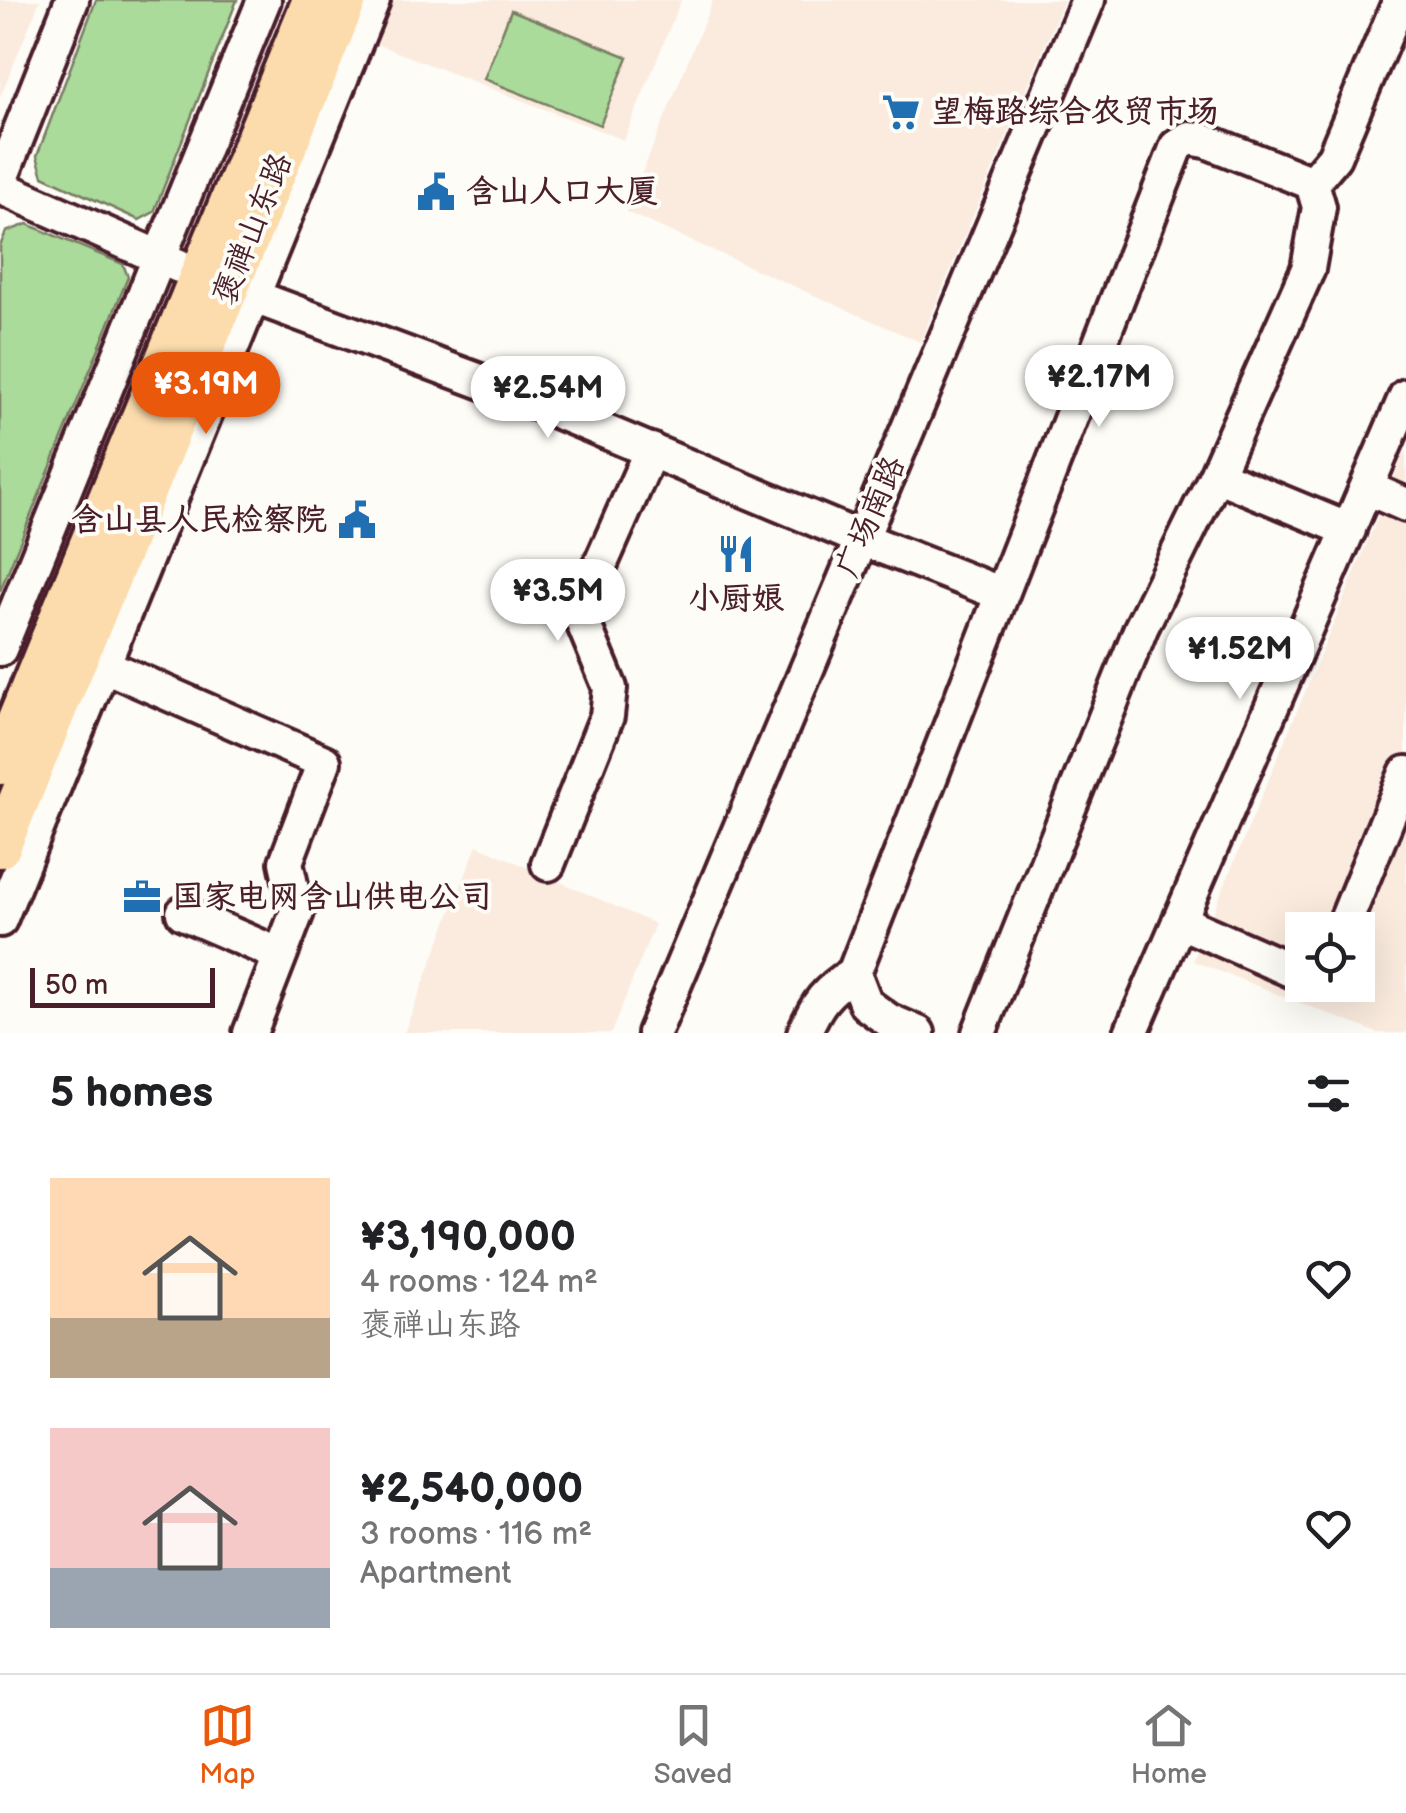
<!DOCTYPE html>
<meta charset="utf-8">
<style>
:root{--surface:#fff;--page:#f2f2f2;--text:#202124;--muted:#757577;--line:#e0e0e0;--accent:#ea580c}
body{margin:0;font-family:"Balsamiq Sans","LXGW WenKai TC",sans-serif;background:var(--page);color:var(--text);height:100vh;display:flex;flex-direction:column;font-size:38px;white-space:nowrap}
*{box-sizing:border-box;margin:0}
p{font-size:32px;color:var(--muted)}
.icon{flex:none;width:55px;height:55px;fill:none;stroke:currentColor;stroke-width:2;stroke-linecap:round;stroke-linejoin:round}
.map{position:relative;height:1033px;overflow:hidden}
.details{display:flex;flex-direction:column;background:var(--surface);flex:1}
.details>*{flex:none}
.buttons{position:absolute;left:1285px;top:912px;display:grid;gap:20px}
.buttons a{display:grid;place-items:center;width:90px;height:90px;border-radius:0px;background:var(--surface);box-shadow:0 10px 40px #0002;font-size:50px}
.scale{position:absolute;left:30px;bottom:25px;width:185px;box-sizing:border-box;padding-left:10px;border:5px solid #4a1f2b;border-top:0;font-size:28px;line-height:35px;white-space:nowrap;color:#4a1f2b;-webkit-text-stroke:8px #fdfcf7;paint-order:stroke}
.price{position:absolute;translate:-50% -85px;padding:0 22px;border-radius:35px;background:#fff;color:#222;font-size:32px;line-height:65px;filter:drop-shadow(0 2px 5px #0008)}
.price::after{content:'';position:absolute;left:50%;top:60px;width:30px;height:22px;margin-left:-15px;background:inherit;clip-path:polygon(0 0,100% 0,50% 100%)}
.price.current{background:var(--accent);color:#fff}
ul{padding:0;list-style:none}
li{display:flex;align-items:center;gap:30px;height:250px;padding:0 50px}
li span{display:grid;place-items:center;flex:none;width:280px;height:200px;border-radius:0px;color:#555}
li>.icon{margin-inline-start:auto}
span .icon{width:120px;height:120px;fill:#fffc;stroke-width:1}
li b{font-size:42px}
h2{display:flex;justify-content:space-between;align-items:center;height:120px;padding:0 50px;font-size:42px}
.tabs{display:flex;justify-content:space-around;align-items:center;height:140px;border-top:2px solid var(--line);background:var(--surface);font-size:28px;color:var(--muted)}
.tabs a{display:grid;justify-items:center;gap:5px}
.tabs .current{color:var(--accent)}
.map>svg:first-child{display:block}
.built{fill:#faebde;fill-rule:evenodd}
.green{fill:#aadb9b;stroke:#7a7d63;stroke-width:2.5}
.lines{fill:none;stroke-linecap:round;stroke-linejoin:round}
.minor-casing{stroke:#4a1f2b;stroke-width:40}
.major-casing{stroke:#4a1f2b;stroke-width:48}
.minor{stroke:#fdfcf7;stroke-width:32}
.major{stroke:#fcdcac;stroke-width:40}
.labels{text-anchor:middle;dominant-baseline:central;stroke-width:8;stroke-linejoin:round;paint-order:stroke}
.poi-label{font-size:32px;font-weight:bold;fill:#4a1f2b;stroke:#fdfcf7;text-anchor:start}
.street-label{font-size:32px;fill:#4a1f2b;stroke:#fdfcf7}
</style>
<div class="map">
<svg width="1406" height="1033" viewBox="0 0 1406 1033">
<rect width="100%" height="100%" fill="#fdfcf7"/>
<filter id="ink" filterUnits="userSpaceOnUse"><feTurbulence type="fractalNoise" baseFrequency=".01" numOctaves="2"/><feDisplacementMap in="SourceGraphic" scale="20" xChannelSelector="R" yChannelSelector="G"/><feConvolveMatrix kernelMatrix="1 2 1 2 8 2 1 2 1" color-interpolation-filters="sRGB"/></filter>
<g filter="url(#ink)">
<path class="built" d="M 0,0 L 40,0 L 0,97 Z
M 388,0 L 681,0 L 624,140 L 371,42 Z
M 713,0 L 1064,0 L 920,342 L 626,212 Z
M 1406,449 L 1406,1033 L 1378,1033 L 1193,961 ZM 1302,930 L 1358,930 L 1358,985 L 1302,985 Z
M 477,845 L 655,924 L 611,1033 L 404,1033 Z"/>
<path class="green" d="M 96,0 L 237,0 L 154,212 L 139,220 L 43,176 L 37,156 Z
M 511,10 L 628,57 L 600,125 L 484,79 Z
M 27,224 L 123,264 L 128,277 L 0,591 L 0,246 L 6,232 Z"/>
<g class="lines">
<g class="minor-casing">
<path id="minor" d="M 0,181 L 72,0
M 0,187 L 179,266
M 252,296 L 520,396 L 862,539 L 1002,594
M 1216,475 L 1349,530
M 1367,488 L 1406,505
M 0,649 L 264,0
M 103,665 L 324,762 L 286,862 L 297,912 L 250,1033
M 548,864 L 607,716 L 610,688 L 579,613 L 651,450
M 183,913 L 280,955
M 0,920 L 373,0
M 1179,921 L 1302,975
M 1342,930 L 1406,773
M 654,1033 L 1088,0
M 804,1033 C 817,1003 826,991 854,973
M 918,1033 L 888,1020 L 866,1004 L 854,973 L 1177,146 L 1189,138 L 1206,141 L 1312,183 L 1334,157 L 1400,0
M 979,1033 L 1141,628 L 1216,475 L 1308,269 L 1319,207 L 1312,183
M 1131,1033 L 1406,396"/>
</g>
<g class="major-casing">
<path id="major" d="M 0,764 L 313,0
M 0,847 L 346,0"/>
</g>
<use href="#minor" class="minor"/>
<use href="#major" class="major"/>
</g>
</g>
<defs>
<g id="supermarket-bare" transform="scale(3)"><path d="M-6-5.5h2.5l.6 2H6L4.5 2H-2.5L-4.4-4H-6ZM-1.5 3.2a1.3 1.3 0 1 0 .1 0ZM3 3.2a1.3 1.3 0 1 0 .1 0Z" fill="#1f6fb2" stroke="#fdfcf7" stroke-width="2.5" paint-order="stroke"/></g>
<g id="civic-bare" transform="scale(3)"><path d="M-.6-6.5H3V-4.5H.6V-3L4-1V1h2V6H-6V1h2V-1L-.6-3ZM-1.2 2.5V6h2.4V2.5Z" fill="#1f6fb2" stroke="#fdfcf7" stroke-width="2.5" paint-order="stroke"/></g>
<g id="restaurant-bare" transform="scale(3)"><path d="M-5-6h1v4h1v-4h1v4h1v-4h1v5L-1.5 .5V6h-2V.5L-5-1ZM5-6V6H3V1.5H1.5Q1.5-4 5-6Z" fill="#1f6fb2" stroke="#fdfcf7" stroke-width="2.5" paint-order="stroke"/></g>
<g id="office-bare" transform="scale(3)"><path d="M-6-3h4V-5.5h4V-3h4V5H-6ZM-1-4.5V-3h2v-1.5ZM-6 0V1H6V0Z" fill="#1f6fb2" stroke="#fdfcf7" stroke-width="2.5" paint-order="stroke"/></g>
</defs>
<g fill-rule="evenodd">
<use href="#supermarket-bare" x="901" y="112"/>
<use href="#civic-bare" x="436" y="192"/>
<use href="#civic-bare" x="357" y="520"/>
<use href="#restaurant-bare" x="736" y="554"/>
<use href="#office-bare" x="142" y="897"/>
</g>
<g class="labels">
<g class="poi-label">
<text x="931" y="112">望梅路综合农贸市场</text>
<text x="466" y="192">含山人口大厦</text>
<text x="327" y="520" text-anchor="end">含山县人民检察院</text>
<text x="736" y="599" text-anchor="middle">小厨娘</text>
<text x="172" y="897">国家电网含山供电公司</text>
</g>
<g class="street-label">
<text transform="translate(253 229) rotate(-68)">褒禅山东路</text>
<text transform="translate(871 517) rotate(-67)">广场南路</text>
</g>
</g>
</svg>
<div class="buttons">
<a><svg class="icon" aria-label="locate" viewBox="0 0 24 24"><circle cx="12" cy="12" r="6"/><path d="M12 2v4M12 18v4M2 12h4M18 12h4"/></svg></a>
</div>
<div class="scale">50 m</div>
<b class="price" style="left:1099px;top:430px">¥2.17M</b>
<b class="price current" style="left:206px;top:437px">¥3.19M</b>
<b class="price" style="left:548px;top:441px">¥2.54M</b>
<b class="price" style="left:558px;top:644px">¥3.5M</b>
<b class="price" style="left:1240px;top:702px">¥1.52M</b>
</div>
<section class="details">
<h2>5 homes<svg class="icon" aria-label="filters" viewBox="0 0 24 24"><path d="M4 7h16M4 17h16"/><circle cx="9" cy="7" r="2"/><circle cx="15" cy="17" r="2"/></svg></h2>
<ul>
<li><span style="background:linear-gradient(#ffd9b3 70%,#b9a48a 0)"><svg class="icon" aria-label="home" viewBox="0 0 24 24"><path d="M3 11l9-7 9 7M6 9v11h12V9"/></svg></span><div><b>¥3,190,000</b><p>4 rooms · 124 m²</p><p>褒禅山东路</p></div><svg class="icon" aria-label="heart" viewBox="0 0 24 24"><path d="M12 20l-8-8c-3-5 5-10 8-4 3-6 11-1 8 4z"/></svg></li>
<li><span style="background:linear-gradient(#f6c9c9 70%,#9aa5b1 0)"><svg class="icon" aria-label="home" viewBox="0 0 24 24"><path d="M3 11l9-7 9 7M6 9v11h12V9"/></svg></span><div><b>¥2,540,000</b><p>3 rooms · 116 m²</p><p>Apartment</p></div><svg class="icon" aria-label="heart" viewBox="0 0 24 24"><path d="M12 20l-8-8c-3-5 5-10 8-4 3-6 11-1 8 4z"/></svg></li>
</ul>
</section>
<nav class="tabs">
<a class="current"><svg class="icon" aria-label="map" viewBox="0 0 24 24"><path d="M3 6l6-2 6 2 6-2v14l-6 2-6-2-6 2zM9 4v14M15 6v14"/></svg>Map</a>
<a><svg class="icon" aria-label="saved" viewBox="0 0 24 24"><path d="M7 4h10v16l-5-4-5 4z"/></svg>Saved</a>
<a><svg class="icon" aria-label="home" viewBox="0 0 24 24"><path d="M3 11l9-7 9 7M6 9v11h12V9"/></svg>Home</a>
</nav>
